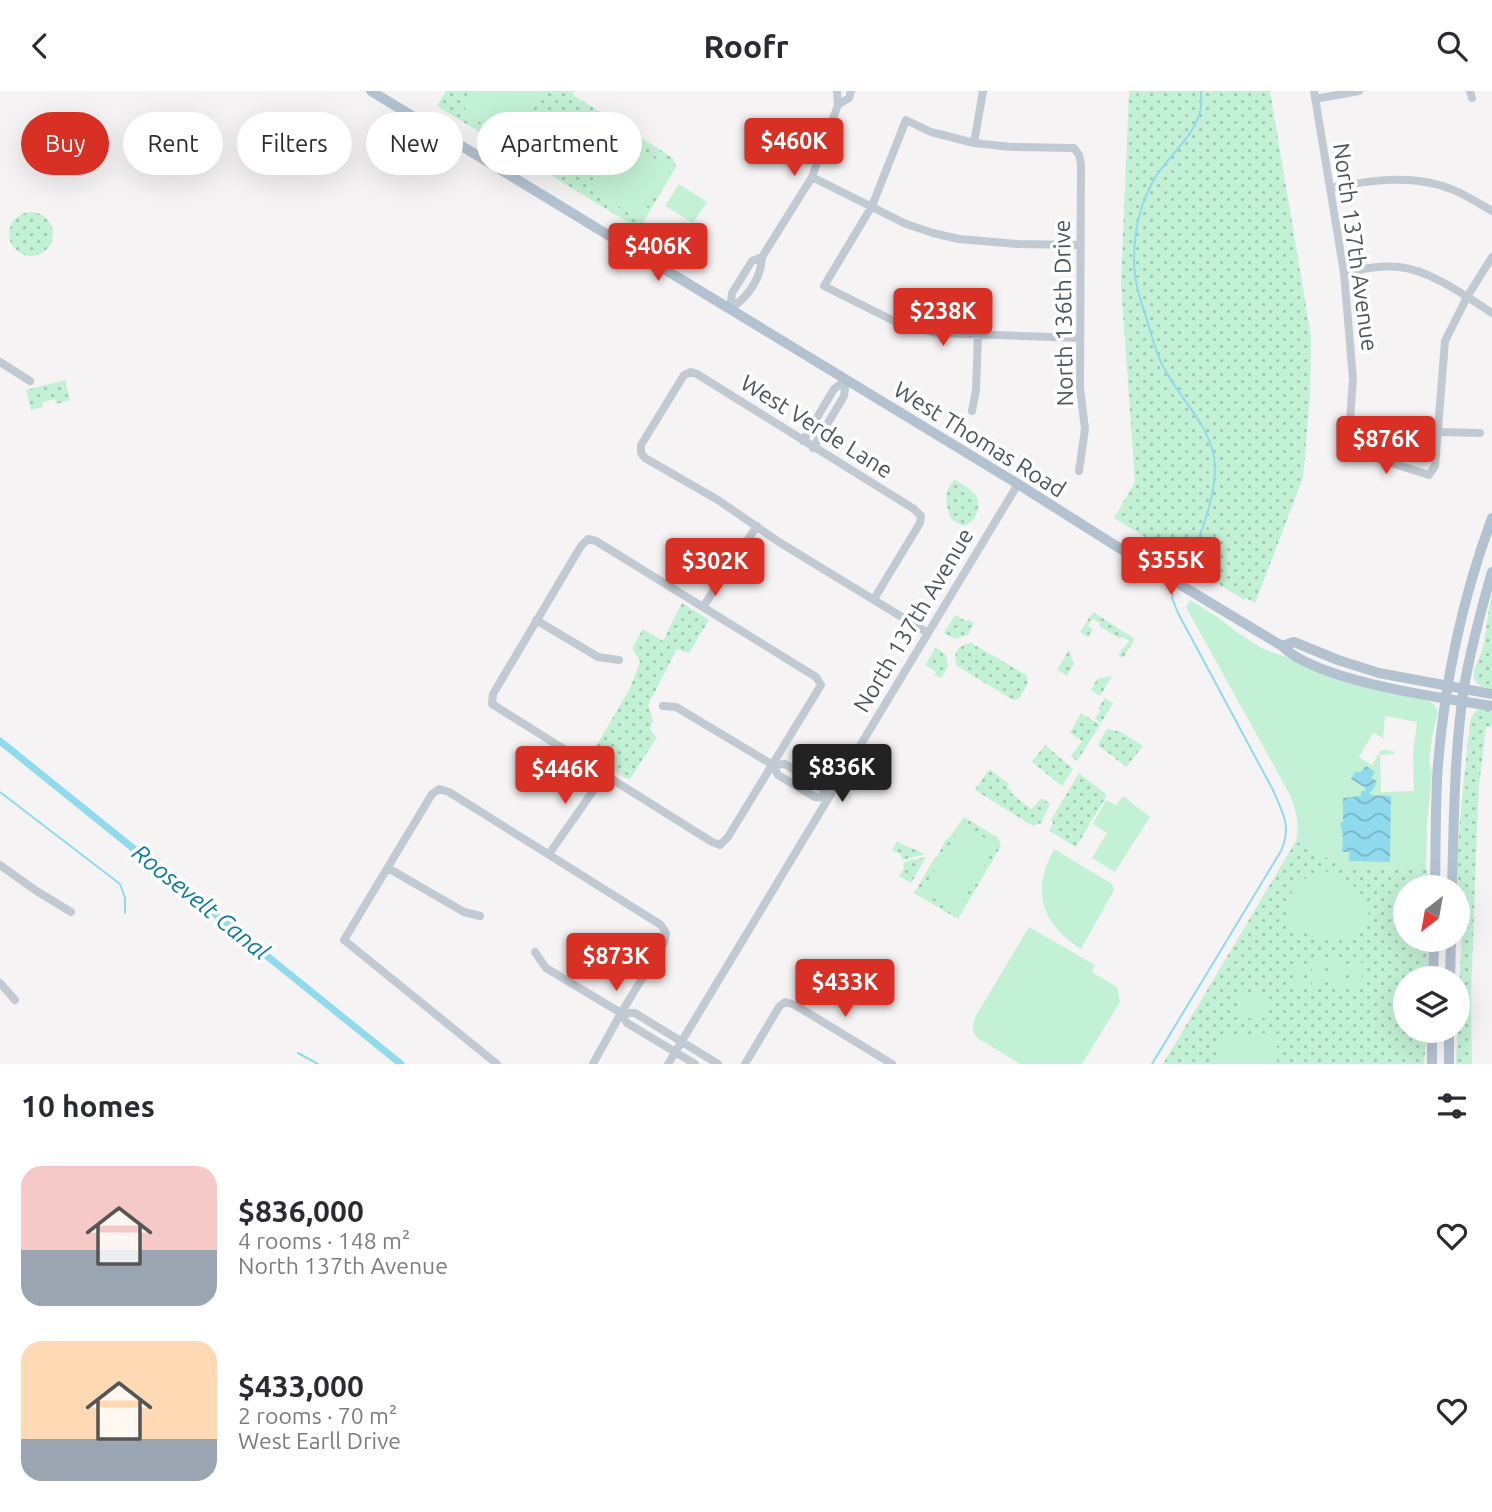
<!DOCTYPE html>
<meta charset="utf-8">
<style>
:root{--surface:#fff;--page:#f2f2f3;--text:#2b2b33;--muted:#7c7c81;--accent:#d93025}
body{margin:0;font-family:Ubuntu,sans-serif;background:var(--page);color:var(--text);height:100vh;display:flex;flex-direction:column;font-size:26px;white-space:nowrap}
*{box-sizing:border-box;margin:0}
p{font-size:23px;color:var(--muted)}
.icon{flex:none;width:38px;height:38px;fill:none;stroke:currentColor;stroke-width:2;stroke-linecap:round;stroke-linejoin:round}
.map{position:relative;height:973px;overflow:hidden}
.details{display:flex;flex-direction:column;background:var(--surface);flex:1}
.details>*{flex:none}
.banner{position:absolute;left:21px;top:21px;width:700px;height:63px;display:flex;gap:14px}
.needle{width:46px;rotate:211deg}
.fabs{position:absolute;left:1393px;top:784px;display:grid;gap:14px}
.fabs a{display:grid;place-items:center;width:77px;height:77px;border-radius:50%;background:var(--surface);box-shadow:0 7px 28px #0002;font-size:35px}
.price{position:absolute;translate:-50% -60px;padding:0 16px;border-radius:7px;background:var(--accent);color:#fff;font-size:23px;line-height:46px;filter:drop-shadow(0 2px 4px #0008)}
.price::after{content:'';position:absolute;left:50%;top:42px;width:21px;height:16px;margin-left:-10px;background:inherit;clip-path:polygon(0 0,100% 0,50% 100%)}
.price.active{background:#222;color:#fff}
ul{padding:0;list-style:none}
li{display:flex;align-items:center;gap:21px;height:175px;padding:0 21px}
li span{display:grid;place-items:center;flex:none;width:196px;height:140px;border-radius:21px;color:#555}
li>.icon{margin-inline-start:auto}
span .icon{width:84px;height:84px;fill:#fffc;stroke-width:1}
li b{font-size:30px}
h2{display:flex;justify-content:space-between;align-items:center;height:84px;padding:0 21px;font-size:30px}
.tag{padding:0 24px;border-radius:32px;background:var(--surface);box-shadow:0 7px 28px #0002;font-size:24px;line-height:63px}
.tag.active{background:var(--accent);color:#fff}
header{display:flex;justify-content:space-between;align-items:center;height:91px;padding:0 21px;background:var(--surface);font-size:32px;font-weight:700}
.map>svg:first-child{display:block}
.green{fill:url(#green-dots)}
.pitch{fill:#c3f1d5;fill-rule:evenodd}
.water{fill:url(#water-waves)}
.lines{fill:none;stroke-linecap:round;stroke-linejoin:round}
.stream{stroke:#90daee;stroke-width:2}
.canal{stroke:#90daee;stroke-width:7}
.minor{stroke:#c1cad2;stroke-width:8}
.major{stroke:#b3c2d1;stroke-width:10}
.labels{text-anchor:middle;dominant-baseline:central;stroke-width:7;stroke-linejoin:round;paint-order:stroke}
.street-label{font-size:23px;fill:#4a5661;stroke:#fff}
.water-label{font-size:24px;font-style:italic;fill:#0c7c9b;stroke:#fff}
</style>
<header><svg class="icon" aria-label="back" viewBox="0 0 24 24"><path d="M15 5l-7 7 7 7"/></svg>Roofr<svg class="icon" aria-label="search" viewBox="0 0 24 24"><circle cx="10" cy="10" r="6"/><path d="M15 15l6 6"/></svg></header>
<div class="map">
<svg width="1492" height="973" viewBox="0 0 1492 973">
<defs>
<pattern id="green-dots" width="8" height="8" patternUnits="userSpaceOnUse" patternTransform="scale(1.75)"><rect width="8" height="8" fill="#c3f1d5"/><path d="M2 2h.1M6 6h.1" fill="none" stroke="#a0c6b0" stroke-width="1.8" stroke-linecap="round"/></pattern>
<pattern id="water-waves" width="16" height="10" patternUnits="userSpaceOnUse" patternTransform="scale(1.75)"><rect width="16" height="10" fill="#90daee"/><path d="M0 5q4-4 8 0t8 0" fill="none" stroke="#78b4c4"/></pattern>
</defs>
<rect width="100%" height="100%" fill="#f5f3f3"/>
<path class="green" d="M 446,0 L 574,0 L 573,4 L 673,67 L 676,76 L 639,138 L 437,15 Z
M 1129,0 L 1270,0 L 1311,245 L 1310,304 L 1303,387 L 1255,512 L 1246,507 L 1244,509 L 1114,427 L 1135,391 L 1121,193 Z
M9 143a22 22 0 1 1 44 0a22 22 0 1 1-44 0Z
M 65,289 L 70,309 L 56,313 L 55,308 L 42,311 L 43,316 L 31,319 L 26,299 Z
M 955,389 C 969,397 985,405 976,424 C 973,430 970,432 964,435 L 952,429 C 945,415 943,399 955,389 Z
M 1492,503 L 1492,598 C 1485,597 1476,595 1474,587 C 1472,579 1480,568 1482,559 C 1487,541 1487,522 1492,503 Z
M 682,512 L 709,529 L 689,562 L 677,558 L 648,614 L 653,629 L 650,639 L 657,646 L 630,688 L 625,687 L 591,664 L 630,597 L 640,571 L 632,557 L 643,538 L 663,550 Z
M 1093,521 L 1135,548 L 1123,567 L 1118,564 L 1129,550 L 1122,546 L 1120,548 L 1117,546 L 1099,535 L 1100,532 L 1093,528 L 1088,535 L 1093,538 L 1088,546 L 1080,541 Z
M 955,524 L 966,530 L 968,529 L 974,532 L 968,544 L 955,548 L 944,542 Z
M 971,552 L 1026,584 C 1031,592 1023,600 1019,608 L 1013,609 L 957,575 C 952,562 958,554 971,552 Z
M 936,556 L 946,564 L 948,576 L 941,587 L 935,584 L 936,581 L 925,574 Z
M 1069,559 L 1074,573 L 1067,585 L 1057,579 Z
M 1112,585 L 1100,605 L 1091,599 L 1097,588 Z
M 1105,607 L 1113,612 L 1101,632 L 1095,628 L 1100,620 L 1098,618 Z
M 1479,618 L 1492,620 L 1492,636 L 1486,636 L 1479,695 L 1477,738 L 1471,904 L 1472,973 L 1456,973 L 1462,839 C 1451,775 1464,695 1470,630 L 1474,622 Z
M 1081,622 L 1100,634 L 1077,670 L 1071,665 L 1082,650 L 1070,642 Z
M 1107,638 L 1121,641 L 1143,655 L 1126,676 L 1098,654 Z
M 1045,654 L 1073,678 L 1062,695 L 1032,671 Z
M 989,678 L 1009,693 L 1007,696 L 1012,700 L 1011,702 L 1031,718 L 1042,707 L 1050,713 L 1041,732 L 1033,735 L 975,699 Z
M 1079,682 L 1107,704 L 1076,756 L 1049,740 L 1053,732 L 1051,729 Z
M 964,726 L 998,747 L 1001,755 L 958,828 L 914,802 L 934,768 L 937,766 L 945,750 L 950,746 Z
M 897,750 C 906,756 916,758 925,763 L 903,769 L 900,763 L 892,759 Z
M 1296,750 L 1348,778 L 1426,777 L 1429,788 L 1429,796 L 1405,796 L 1405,849 L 1428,849 L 1428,887 L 1405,887 L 1405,940 L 1427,940 L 1424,973 L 1163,973 Z
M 926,766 L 911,792 L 899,785 L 903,779 L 904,771 Z"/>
<path class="pitch" d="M 475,0 L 538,0 L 539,1 L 510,49 L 467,23 L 465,17 Z
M 617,43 L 671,78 L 642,124 L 636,126 L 589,98 Z
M 679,93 L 707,111 L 693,132 L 665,115 Z
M 1190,509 L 1219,527 L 1235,540 L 1263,558 L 1289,567 L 1312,577 L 1379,600 L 1428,610 L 1434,613 L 1438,621 L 1432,647 L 1429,670 L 1432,682 L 1427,733 L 1426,777 L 1348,778 L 1296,750 C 1300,733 1296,720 1290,704 L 1186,516 ZM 1385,625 L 1417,631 L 1413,662 L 1414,700 L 1381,701 L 1380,664 L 1394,663 L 1394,660 L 1381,659 L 1372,674 L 1359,666 L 1373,642 L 1383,647 Z
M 1123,705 L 1150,726 L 1115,781 L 1092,767 L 1107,742 L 1093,733 L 1106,709 L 1116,714 Z
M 962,733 L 996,754 L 956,821 L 922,800 Z
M 1054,758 L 1112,793 L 1114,799 L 1081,858 C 1041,832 1031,801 1054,758 Z
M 1326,780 L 1354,795 L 1363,816 L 1369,816 L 1368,830 L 1364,840 L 1361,841 L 1350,851 L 1348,847 L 1338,850 L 1337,848 L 1318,849 L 1306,842 L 1303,844 L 1299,840 L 1297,842 L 1285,826 L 1287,824 C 1292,791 1295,790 1326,780 Z
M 1029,836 L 1095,874 L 1092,881 L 1117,896 L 1120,911 L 1082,973 L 1020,973 L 976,946 C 971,937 973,932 977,923 Z
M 1293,870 L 1304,870 L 1304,895 L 1293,895 Z
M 1312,870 L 1324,870 L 1323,895 L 1312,895 Z
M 1331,870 L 1343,871 L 1343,896 L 1331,896 Z
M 1351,871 L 1362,871 L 1362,896 L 1350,896 Z
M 1239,903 L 1267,903 L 1266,927 L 1239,927 Z
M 1257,942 L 1277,943 L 1277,973 L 1219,973 L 1220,944 L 1257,945 Z"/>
<path class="water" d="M 1366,675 L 1375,681 L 1371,687 L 1377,690 L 1372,700 L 1369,701 L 1371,704 L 1391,705 L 1390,771 L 1349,770 L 1349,761 L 1342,761 L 1343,746 L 1340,731 L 1343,731 L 1343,707 L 1361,705 L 1361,700 L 1365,700 L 1366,697 L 1351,688 L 1355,681 L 1361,681 Z"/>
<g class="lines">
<path class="stream" d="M 1187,478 C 1199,446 1215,411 1215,376 C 1214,337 1180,309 1164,277 C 1156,263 1152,247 1148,232 C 1141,211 1134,191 1134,169 C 1134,140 1140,112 1155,87 C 1168,65 1193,47 1200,21 C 1202,14 1201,7 1201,0
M 0,701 L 120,793 L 125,807 L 125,822
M 298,962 L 318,973
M 1152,973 L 1281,760 C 1292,735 1283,723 1273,699 L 1178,522 L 1172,507 L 1173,504"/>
<path class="canal" d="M 0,650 L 401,973"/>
<path class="minor" d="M 1314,0 L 1344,182 L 1353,288 L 1349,342 L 1351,359 L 1429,384 L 1435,375 L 1445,250 L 1467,206 L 1492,166
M 1470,0 L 1472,7
M 1315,8 L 1359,0
M 838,14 L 849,7 L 851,0
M 974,52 L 983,0
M 812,86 L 906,133 L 933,142 L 959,148 L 1017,153 L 1079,154
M 1331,97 C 1366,90 1403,84 1439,94 C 1458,99 1475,110 1492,120
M 1344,182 C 1362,178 1380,174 1399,176 C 1430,179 1466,205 1492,222
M 730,218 C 748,206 761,188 762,166 L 812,86 L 838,14 L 837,0
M 730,218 L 732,202 L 752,170 L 762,166
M 1079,247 L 936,242 L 898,232 L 824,195 L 872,115 L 906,29 L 931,41 L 974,52 L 1011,56 L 1074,57 L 1079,64 L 1081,73 L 1080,297 L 1085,338 L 1079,380
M 0,271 L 30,290
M 972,320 L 976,299 L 978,244
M 1438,341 L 1480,342
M 803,350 L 834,298 L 846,289
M 813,357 L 844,305 L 846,289
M 588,448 L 596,450 C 670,495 742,541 816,586 L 821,594 L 728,746 L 720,754 L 712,751 L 492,613 L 493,603 L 581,455 Z
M 874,508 L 920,432 L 921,425 L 914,418 L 697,283 L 691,281 L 684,284 L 641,354 L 641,362 L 645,367 L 718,409 L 779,451 L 928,542
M 703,516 L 757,435
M 536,529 L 598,566 L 619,569
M 663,615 L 676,616 L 773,674 L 778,684 L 815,706 L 828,707
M 773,674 L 785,673 L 821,695 L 828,707
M 549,763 L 605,683
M 0,774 L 35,799 L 71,821
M 388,777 L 464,821 L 480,825
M 535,861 L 546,877 L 621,922 L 627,932 L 695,973
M 0,892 L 15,909
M 621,922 L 635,922 L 718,973
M 497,973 L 344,849 L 432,703 L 439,698 L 449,701 L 661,834 L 666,842 L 664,852 L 621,922 L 593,973
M 668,973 L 1018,393
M 745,973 L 779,916 L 785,911 L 795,914 L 892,973"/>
<path class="major" d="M 371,0 L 1018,393 L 1116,455 L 1282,555 C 1316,590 1441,607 1492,615
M 1282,555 L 1294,551 L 1338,569 L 1379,582 L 1492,603
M 1435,796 C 1436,755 1435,714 1438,673 C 1445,589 1463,505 1492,427
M 1452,796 C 1454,729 1454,663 1464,596 C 1471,557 1481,519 1492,481
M 1433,887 L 1434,849
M 1450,887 L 1451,849
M 1432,973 L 1432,940
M 1449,973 L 1449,940"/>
</g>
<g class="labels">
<g class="street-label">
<text transform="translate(1356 156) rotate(82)">North 137th Avenue</text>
<text transform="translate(1063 222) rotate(-91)">North 136th Drive</text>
<text transform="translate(817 335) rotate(32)">West Verde Lane</text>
<text transform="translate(980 348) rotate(32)">West Thomas Road</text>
<text transform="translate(913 529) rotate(-59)">North 137th Avenue</text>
</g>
<g class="water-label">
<text transform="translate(201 811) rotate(39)">Roosevelt Canal</text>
</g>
</g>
</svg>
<div class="fabs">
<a><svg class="needle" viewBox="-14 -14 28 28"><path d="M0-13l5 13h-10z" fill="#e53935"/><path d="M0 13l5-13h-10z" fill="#7c7c81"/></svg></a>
<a><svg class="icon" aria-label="layers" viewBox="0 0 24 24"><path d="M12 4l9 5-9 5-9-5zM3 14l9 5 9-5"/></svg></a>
</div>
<b class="price" style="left:794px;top:87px">$460K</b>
<b class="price" style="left:658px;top:192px">$406K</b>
<b class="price" style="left:943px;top:257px">$238K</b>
<b class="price" style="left:1386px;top:385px">$876K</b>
<b class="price" style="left:1171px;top:506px">$355K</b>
<b class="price" style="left:715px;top:507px">$302K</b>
<b class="price active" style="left:842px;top:713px">$836K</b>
<b class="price" style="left:565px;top:715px">$446K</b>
<b class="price" style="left:616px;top:902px">$873K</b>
<b class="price" style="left:845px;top:928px">$433K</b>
<div class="banner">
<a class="tag active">Buy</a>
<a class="tag">Rent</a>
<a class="tag">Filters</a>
<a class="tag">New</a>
<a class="tag">Apartment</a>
</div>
</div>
<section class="details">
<h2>10 homes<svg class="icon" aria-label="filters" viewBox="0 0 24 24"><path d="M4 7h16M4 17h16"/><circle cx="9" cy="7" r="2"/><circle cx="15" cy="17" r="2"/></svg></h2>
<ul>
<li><span style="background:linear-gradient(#f6c9c9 60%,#9aa5b1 0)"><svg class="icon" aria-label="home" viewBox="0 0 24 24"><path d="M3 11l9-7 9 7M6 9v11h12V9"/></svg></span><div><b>$836,000</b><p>4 rooms · 148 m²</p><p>North 137th Avenue</p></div><svg class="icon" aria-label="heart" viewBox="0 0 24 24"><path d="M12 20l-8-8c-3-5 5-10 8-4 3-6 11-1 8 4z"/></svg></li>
<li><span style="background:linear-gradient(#ffd9b3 70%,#9aa5b1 0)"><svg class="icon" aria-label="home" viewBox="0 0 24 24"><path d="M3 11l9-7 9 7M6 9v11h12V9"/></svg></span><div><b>$433,000</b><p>2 rooms · 70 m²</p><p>West Earll Drive</p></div><svg class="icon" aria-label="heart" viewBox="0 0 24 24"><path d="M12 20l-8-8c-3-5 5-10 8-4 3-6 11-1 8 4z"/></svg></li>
</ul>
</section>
